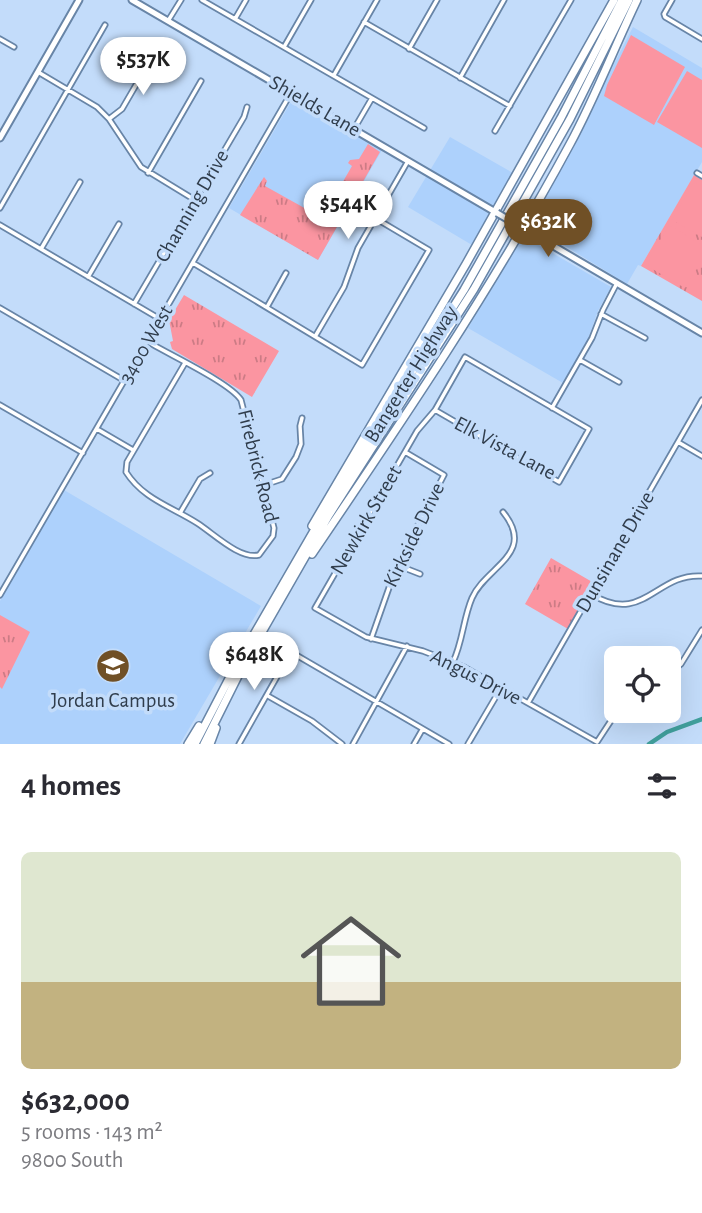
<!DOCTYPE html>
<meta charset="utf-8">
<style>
:root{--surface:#fff;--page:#f7f7f7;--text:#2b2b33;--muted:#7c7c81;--line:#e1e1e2;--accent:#705026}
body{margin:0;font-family:"Alegreya Sans",sans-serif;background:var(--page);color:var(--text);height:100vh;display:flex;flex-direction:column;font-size:26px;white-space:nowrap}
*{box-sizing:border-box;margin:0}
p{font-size:23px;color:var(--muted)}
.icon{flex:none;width:38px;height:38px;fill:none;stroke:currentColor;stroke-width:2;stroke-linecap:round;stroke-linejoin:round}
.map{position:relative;height:744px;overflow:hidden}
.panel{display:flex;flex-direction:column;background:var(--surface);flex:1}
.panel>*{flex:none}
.buttons{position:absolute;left:604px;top:646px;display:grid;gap:14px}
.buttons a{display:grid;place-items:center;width:77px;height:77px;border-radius:10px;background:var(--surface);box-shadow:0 7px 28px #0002;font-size:35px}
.price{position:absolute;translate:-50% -60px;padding:0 16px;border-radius:24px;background:#fff;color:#222;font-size:23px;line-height:46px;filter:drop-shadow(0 2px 4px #0008)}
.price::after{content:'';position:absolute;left:50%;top:42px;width:21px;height:16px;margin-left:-10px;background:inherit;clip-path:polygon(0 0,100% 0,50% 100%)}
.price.active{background:var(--accent);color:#fff}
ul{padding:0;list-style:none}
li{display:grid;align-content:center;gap:14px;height:371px;padding:0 21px}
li+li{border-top:2px solid var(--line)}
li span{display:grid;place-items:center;height:217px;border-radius:10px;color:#555}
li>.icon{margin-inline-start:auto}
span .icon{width:126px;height:126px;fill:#fffc;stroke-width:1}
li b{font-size:30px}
h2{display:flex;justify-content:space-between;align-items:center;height:84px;padding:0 21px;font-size:30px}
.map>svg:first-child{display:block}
.built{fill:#add1fc}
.grass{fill:url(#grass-tufts)}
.pitch{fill:#fb95a1}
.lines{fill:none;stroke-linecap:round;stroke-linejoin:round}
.canal{stroke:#41a09d;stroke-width:4.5}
.street-casing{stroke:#6885a7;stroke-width:7}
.secondary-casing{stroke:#6885a7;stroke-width:9}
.highway-casing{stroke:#6885a7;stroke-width:10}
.street{stroke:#fff;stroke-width:3.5}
.secondary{stroke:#fff;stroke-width:5}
.highway{stroke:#fff;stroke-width:7}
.secondary-bridge-casing{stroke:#6885a7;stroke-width:9;stroke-linecap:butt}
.secondary-bridge{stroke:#fff;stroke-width:5}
.labels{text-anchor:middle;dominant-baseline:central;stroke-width:7;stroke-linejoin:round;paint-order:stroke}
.street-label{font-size:21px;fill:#303d4c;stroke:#c3dcfa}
.poi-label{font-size:21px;fill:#303d4c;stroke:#c3dcfa}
</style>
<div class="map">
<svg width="702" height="744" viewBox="0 0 702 744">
<defs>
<pattern id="grass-tufts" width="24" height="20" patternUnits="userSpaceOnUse" patternTransform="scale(1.75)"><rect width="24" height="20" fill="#fb95a1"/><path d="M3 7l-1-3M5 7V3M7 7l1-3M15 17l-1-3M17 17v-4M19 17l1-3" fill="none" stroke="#cc7b85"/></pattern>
</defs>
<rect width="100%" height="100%" fill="#c3dcfa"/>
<path class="built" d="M 633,27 L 702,68 L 702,162 L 641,266 L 638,265 L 627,284 L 531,225 Z
M 292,100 L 382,150 L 318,260 L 229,208 Z
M 450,137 L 513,173 L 472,245 L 408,207 Z
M 523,236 L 611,287 L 598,311 L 588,339 L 563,383 L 468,328 Z
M 64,490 L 261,606 L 180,744 L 0,744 L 0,601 Z"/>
<path class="grass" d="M 368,144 L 380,152 L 318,260 L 240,215 L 264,177 L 267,181 L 265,186 L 308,210 L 330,204 L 352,166 L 348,163 L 350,160 L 359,159 Z
M 694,175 L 702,180 L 702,301 L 641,266 Z
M 184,295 L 279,351 L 252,397 L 172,349 L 170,342 L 173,341 L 169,320 Z
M 551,558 L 594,583 L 568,629 L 525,604 Z
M 0,615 L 30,632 L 2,689 L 0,687 Z"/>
<path class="pitch" d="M 631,35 L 685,67 L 654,125 L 604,96 L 607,85 Z
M 687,71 L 702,80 L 702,148 L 657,122 Z
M 698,183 L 702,185 L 702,237 L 672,220 L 693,184 Z
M 669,225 L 702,245 L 702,259 L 685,288 L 649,267 L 648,262 Z"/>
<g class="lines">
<path class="canal" d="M 649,744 L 667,732 L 702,719"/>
<g class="street-casing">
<path id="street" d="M 202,0 L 424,128
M 672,0 L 664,14 L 665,17 L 702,39
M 235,19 L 246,0
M 168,21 L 181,0
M 364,22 L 510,106
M 0,39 L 14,47
M 284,47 L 311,0
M 409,49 L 437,0
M 38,72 L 97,107 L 109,119 L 141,167 L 195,200
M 334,75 L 377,0
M 460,78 L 504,0
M 109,119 L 122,109 L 154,54
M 354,129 L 372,98
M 495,131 L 571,0
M 148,173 L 201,81
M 697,173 L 702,176
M 0,208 L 105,25
M 0,225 L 160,319
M 41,249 L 80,182
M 193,263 L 362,365 L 429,250 L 375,218
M 88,277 L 119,224
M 134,304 L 244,117 L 247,107
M 267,307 L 286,273
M 0,308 L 125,381
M 601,314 L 645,338
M 316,335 L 344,287 L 358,248 L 408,161
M 148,341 L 152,344 C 172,356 230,383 241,400 L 274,528 L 273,536 L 259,555 C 240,560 213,533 197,523 C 172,507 143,499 126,472 L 127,462 L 185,363
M 580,360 L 619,382
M 0,405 L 83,453
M 552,408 L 592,338 L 603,310 L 617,283
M 435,410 L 559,482 L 589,429 L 465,357 L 435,410 L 417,431 L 315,608 L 366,637 L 423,651 L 464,667 L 597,742 L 618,710
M 97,429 L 133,450
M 678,442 L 702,456
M 264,485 L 282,479 L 296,457 L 301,444 L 300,426 L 302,418
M 180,513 L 200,479 L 210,473
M 397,565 L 420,574
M 591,594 C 644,626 655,573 702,576
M 0,595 L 291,93
M 371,639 L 397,565 L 444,475 L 405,452
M 453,662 C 463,641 463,619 472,598 C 486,566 537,554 503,512
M 668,674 L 681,664 L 702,630
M 268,696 L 312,721 L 342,744
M 528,703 L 702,400
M 239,744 L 291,652 L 449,744
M 353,744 L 407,646
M 414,744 L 422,730
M 468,744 L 501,688"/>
</g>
<g class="secondary-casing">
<path id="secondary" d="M 132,0 L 497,213
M 0,138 L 79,0
M 521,227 L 702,333"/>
</g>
<g class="highway-casing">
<path id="highway" d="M 312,526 L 466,264 L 614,0
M 312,554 C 403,420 493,287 570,144 C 595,98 614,48 637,0
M 188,744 L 199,726
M 195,744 L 234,669 L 337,491 L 464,290 L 561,118 L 622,0
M 204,744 L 246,660 L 329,515 L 474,289 L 570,119 L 629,0
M 210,744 L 216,728"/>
</g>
<use href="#street" class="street"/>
<use href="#secondary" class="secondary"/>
<use href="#highway" class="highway"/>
<g class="secondary-bridge-casing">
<path id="secondary-bridge" d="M 497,213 L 521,227"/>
</g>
<use href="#secondary-bridge" class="secondary-bridge"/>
</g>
<defs>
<g id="university-disc" transform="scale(1.75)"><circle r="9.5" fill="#705026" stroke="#c3dcfa"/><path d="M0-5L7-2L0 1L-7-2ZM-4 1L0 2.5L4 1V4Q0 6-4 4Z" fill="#fff"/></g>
</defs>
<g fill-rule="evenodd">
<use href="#university-disc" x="113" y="666"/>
</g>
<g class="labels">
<g class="street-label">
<text transform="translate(315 106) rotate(30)">Shields Lane</text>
<text transform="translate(192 206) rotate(-60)">Channing Drive</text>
<text transform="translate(146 344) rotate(-60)">3400 West</text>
<text transform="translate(411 374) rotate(-58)">Bangerter Highway</text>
<text transform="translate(505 448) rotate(28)">Elk Vista Lane</text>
<text transform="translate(258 466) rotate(76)">Firebrick Road</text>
<text transform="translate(366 520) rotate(-60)">Newkirk Street</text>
<text transform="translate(414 535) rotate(-64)">Kirkside Drive</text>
<text transform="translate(615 552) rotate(-60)">Dunsinane Drive</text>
<text transform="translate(476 677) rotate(27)">Angus Drive</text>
</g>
<g class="poi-label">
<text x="113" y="700">Jordan Campus</text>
</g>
</g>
</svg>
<div class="buttons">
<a><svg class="icon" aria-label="locate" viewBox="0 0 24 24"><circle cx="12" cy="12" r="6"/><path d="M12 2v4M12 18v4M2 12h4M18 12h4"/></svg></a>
</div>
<b class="price" style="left:143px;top:97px">$537K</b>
<b class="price" style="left:348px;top:241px">$544K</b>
<b class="price active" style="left:548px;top:259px">$632K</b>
<b class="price" style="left:254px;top:692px">$648K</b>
</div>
<section class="panel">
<h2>4 homes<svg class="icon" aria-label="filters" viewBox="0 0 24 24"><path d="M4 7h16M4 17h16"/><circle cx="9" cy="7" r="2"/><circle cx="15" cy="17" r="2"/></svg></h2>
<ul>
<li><span style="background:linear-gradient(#dfe7d0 60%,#c2b280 0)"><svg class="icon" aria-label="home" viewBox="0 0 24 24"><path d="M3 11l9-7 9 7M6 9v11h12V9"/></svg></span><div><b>$632,000</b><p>5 rooms · 143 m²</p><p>9800 South</p></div></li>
</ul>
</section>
